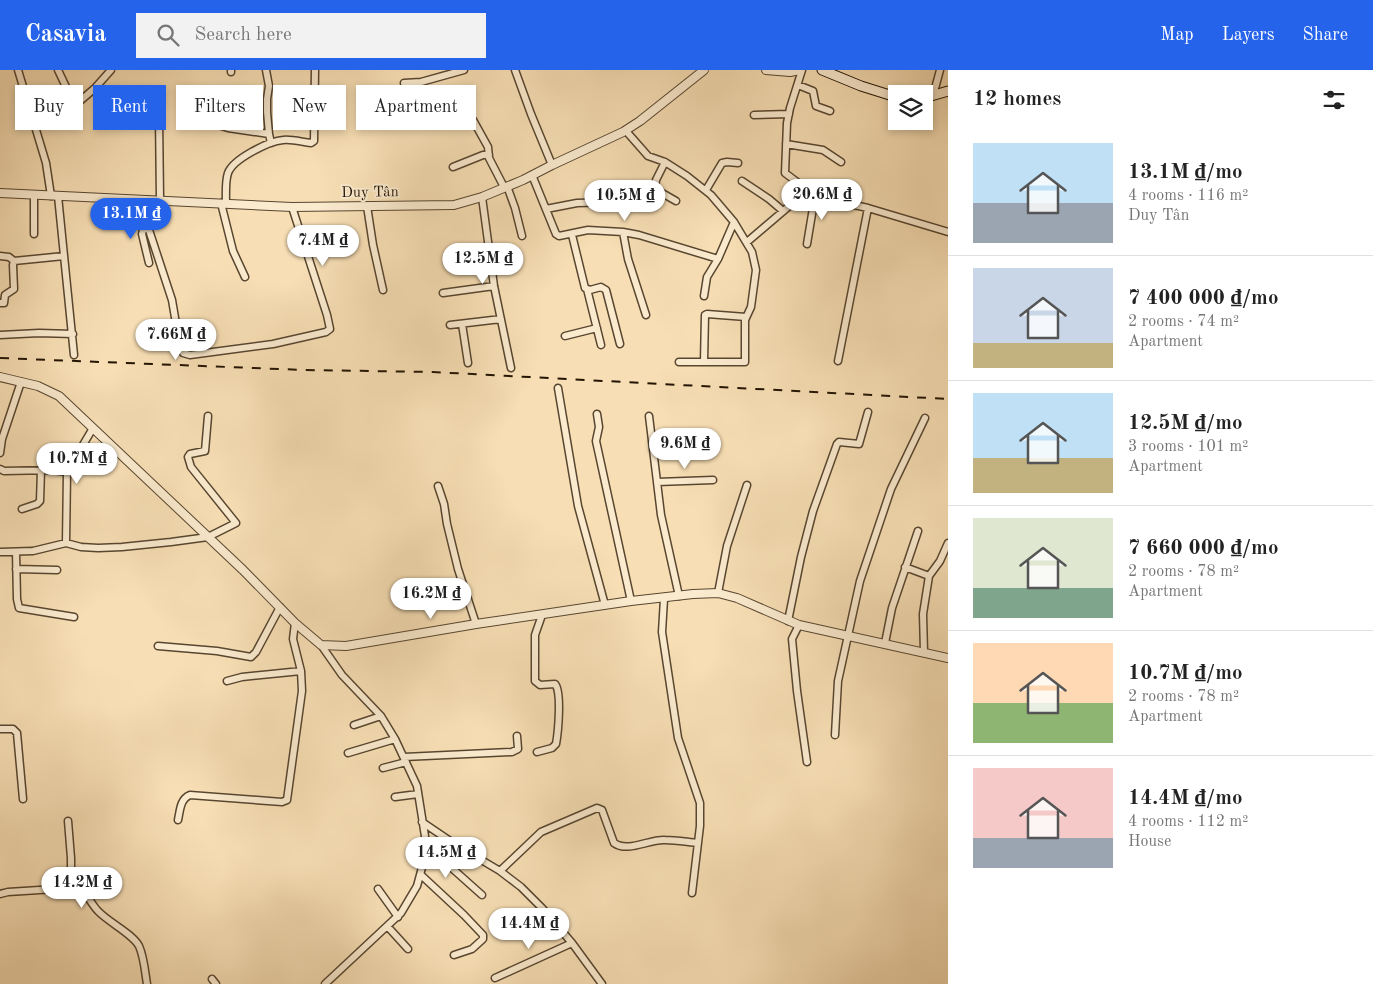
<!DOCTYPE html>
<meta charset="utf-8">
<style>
:root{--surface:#fff;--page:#f2f2f2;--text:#222;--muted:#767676;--line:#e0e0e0;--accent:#2563eb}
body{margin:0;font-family:"Old Standard TT",serif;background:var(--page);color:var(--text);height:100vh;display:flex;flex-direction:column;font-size:19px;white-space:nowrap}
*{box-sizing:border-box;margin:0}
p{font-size:16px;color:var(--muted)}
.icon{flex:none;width:28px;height:28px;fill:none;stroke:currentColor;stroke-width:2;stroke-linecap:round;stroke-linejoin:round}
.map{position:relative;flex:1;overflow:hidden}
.sheet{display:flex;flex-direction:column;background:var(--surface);width:425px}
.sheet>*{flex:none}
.guide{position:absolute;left:15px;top:15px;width:475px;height:45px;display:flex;gap:10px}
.tools{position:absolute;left:888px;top:15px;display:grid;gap:10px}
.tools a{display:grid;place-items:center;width:45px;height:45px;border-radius:0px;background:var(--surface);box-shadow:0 2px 8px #0003;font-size:25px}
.price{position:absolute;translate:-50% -42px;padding:0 11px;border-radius:18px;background:#fff;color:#222;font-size:16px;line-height:32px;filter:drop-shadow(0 1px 2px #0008)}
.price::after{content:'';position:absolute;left:50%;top:30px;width:15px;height:11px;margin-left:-8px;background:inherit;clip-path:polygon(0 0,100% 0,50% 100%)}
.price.selected{background:var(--accent);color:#fff}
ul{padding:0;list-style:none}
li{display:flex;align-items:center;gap:15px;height:125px;padding:0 25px}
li+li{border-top:1px solid var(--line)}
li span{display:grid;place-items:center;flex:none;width:140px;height:100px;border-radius:0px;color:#555}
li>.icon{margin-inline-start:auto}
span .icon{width:60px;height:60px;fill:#fffc;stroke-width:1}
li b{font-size:21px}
h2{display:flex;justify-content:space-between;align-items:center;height:60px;padding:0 25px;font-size:21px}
.pill{padding:0 18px;border-radius:0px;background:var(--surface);box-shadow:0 2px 8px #0003;font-size:18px;line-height:45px}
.pill.selected{background:var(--accent);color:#fff}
header{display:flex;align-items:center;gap:30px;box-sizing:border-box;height:70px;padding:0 25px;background:var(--accent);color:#fff}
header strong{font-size:24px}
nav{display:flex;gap:28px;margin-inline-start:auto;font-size:18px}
.search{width:350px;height:45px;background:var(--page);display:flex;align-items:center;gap:12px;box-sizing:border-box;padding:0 18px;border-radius:0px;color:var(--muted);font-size:19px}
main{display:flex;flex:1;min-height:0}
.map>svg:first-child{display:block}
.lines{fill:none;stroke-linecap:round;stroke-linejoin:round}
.minor-casing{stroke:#584630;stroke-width:9}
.tertiary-casing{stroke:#584630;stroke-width:10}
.secondary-casing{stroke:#231404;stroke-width:11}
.minor{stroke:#faeace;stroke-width:6}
.tertiary{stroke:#faeace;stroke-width:8}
.secondary{stroke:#faeace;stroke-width:9}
.rail{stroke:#231404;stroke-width:2;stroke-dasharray:9 9;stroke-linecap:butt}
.labels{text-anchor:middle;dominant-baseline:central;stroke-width:4;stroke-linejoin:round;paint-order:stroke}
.street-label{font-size:15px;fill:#231404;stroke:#faeace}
</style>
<header>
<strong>Casavia</strong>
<div class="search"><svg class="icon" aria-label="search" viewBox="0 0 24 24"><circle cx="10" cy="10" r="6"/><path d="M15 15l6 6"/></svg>Search here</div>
<nav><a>Map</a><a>Layers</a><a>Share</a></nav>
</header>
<main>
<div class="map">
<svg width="948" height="914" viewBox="0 0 948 914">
<rect width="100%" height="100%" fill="#f7deb4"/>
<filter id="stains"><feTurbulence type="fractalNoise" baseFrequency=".004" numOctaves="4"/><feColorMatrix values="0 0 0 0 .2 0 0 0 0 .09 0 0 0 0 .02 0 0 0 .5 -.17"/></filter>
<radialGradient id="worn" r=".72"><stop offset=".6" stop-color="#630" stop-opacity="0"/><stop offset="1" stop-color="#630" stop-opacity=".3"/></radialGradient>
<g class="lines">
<g class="minor-casing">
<path id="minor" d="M 18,0 L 46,93 L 51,126
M 58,0 L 75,36
M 231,0 L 231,2
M 266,0 L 269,16 L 267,29 L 267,42 L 269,64 L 271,73
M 515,0 L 531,44 L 552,95
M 802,0 L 790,38 L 787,53 L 785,103 L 817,127 L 868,138 L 948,162
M 404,13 L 421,12 L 464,0
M 798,15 L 813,21 L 816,36 L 830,41
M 933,26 L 940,0
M 138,41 L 159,46 L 160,130
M 754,45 L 789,44
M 33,48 L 60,46 L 65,44 L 95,18 L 111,0
M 473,50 L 488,77 L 489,88 L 504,117
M 205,51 L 228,58 L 269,64
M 626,61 L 648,86 L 665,92 L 687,106 L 711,125 L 734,152 L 752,182 L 756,200 L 751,237 L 745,250 L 745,292 L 679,292
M 786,74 L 823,80 L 841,92
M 665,92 L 656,110 L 655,119 L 676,131
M 453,97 L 483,85 L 489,85
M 532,105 L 556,164 L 559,166 L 588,160 L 623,162 L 639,165 L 718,189 L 734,152
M 742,111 L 769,129 L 783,141
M 507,116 L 515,138 L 522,166
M 706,120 L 722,93 L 727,92 L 738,93
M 34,125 L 34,164
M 58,126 L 74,285
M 482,127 L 494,216 L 511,298
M 148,130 L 148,157 L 172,230 L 180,277 L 183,283 L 190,285 L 273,274 L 326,262 L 330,259 L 327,245 L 292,137
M 221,133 L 233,181 L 245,207
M 226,134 C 226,124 225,112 228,103 C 233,89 269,71 283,70 C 292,69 302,72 311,73 L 314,71 L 315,0
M 367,136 L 373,175 L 383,220
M 546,139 L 577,133 L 612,132
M 148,157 L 143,160 L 142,164 L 149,193
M 623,162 L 628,189 L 646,245
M 572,165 L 585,218 L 590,220 L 601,217 L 606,220 L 620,274
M 747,172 L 808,120
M 807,174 L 815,126
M 0,186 L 9,187 L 14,191
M 587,219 L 601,275
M 443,223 L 494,216
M 704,226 L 707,207 L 718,189
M 0,233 L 4,233 L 5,225 L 14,219 L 13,195 L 14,191 L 64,186
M 462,254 L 468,293
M 450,255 L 501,249
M 0,265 L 39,263 L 73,264
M 565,266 L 597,258
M 838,291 L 868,138
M 704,292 L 705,245 L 707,244 L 746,247
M 558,318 L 578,436 L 605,535
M 597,344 L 599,357 L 596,371 L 631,531
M 649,346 L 661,445 L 679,526
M 0,383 L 2,369 L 21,312
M 0,399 L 4,401 L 53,400 L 67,402
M 657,412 L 713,410
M 438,416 L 444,434 L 447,454 L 458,499 L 476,554
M 22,439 L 37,434 L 40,431 L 41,400
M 66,473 L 67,402 L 93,358
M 0,482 L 33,481 L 66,473 L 81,477 L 98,478 L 122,477 L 171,472 L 208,467 L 236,453 L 191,397 L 188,387 L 190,384 L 205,381 L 208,346
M 16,482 L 17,529 L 19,538 L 74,547
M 905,497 L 929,506
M 16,499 L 57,500
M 718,523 L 727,476 L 747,415
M 664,529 L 662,562 L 678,668 L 700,733 L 700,756 L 692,823
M 788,551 L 801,487 L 813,441 L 837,374 L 839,372 L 859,374 L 868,342
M 799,555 L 792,569 L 797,621 L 807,692
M 885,573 L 892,538 L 918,461
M 321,575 L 342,605 L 381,646 L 395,669 L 417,716 L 427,779 L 417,816 L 401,843 L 325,914
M 158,576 L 217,581 L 251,587 L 256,582 L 280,537
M 924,582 L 923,544 L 929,506 L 940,491 L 948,473
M 227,611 L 242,607 L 301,601
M 354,655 L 381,646
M 0,659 L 13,659 L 17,663 L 23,729
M 835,665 L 838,611 L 860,511 L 891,419 L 925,348
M 537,682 L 552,678 L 556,674 C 558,663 562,622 555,614 L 540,615 L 535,611 L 535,565 L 542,545
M 348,683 L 395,669
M 404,687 L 512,682 L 518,679 L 517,666
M 383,698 L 406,692
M 395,727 L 418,724
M 178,750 C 180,741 180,729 190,725 L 282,732 L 287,730 L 302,621 L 301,601 L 293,569 L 295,553
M 68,751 L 71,788 L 71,818 C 86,817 89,832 98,841 C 108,852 133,864 139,876 C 144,887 145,902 147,914
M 422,752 L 456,775 L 500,801 L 521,817 L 542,838 L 572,873 L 602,914
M 426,775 L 482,825
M 500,801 L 541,762 L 597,738 L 602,740 L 614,773 C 628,783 649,769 665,770 C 676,770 687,772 698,773
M 421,805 L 464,845 L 483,865 L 483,869 L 472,879 L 454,885
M 378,819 L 398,847
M 0,824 L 8,822 L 71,818
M 388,857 L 408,879
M 495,908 L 572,873
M 212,909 L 216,914"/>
</g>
<g class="tertiary-casing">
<path id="tertiary" d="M 766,0 L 790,2 L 800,0
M 0,123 L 292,137 L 454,135 L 482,127 L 523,110 L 552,95 L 623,62 L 640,51 L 704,0
M 0,307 L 38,316 L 59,326 L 243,500 L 295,553 L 321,575 L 346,576 L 476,554 L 631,531 L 693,524 L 718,523 L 737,528 L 799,555 L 948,588"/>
</g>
<g class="secondary-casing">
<path id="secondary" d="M 822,0 L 861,16 L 896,27
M 924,28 L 948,21"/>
</g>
<use href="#minor" class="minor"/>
<use href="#tertiary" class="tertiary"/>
<use href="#secondary" class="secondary"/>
<path class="rail" d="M 0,288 L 304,300 L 433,302 L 948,329"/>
</g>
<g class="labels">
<g class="street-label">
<text transform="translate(370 123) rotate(-1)">Duy Tân</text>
</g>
</g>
<rect width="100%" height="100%" filter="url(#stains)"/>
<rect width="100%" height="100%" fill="url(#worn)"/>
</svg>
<div class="tools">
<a><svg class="icon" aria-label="layers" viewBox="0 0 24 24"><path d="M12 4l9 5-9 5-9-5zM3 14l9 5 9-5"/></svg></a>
</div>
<b class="price" style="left:822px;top:151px">20.6M ₫</b>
<b class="price" style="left:625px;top:152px">10.5M ₫</b>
<b class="price selected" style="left:131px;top:170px">13.1M ₫</b>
<b class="price" style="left:323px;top:197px">7.4M ₫</b>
<b class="price" style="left:483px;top:215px">12.5M ₫</b>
<b class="price" style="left:176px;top:291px">7.66M ₫</b>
<b class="price" style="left:685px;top:400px">9.6M ₫</b>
<b class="price" style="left:77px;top:415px">10.7M ₫</b>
<b class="price" style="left:431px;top:550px">16.2M ₫</b>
<b class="price" style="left:446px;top:809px">14.5M ₫</b>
<b class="price" style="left:82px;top:839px">14.2M ₫</b>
<b class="price" style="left:529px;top:880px">14.4M ₫</b>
<div class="guide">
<a class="pill">Buy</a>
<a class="pill selected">Rent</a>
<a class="pill">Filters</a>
<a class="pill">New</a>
<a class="pill">Apartment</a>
</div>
</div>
<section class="sheet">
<h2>12 homes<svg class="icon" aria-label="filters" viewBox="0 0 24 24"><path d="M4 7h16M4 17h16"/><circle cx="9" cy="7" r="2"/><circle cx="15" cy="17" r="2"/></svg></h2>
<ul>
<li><span style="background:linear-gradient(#bfe0f5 60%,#9aa5b1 0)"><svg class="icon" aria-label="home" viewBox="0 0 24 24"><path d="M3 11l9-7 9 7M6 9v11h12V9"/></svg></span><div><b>13.1M ₫/mo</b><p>4 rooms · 116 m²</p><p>Duy Tân</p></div></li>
<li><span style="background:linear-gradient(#c9d6e8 75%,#c2b280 0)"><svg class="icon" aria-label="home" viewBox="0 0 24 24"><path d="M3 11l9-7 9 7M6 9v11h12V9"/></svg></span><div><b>7 400 000 ₫/mo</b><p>2 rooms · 74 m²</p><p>Apartment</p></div></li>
<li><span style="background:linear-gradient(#bfe0f5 65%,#c2b280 0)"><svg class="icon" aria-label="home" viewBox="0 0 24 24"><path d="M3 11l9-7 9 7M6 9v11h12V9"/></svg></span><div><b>12.5M ₫/mo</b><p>3 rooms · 101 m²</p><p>Apartment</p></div></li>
<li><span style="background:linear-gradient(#dfe7d0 70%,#7fa58c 0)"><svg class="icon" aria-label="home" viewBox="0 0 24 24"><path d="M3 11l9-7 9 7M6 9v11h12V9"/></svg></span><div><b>7 660 000 ₫/mo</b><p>2 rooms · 78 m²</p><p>Apartment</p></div></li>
<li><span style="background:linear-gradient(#ffd9b3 60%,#8fb573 0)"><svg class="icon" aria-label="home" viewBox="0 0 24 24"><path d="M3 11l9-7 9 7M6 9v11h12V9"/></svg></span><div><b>10.7M ₫/mo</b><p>2 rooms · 78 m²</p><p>Apartment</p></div></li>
<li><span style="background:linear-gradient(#f6c9c9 70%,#9aa5b1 0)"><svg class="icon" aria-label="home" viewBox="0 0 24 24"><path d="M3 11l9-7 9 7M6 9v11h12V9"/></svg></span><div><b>14.4M ₫/mo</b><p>4 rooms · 112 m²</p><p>House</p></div></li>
</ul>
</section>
</main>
